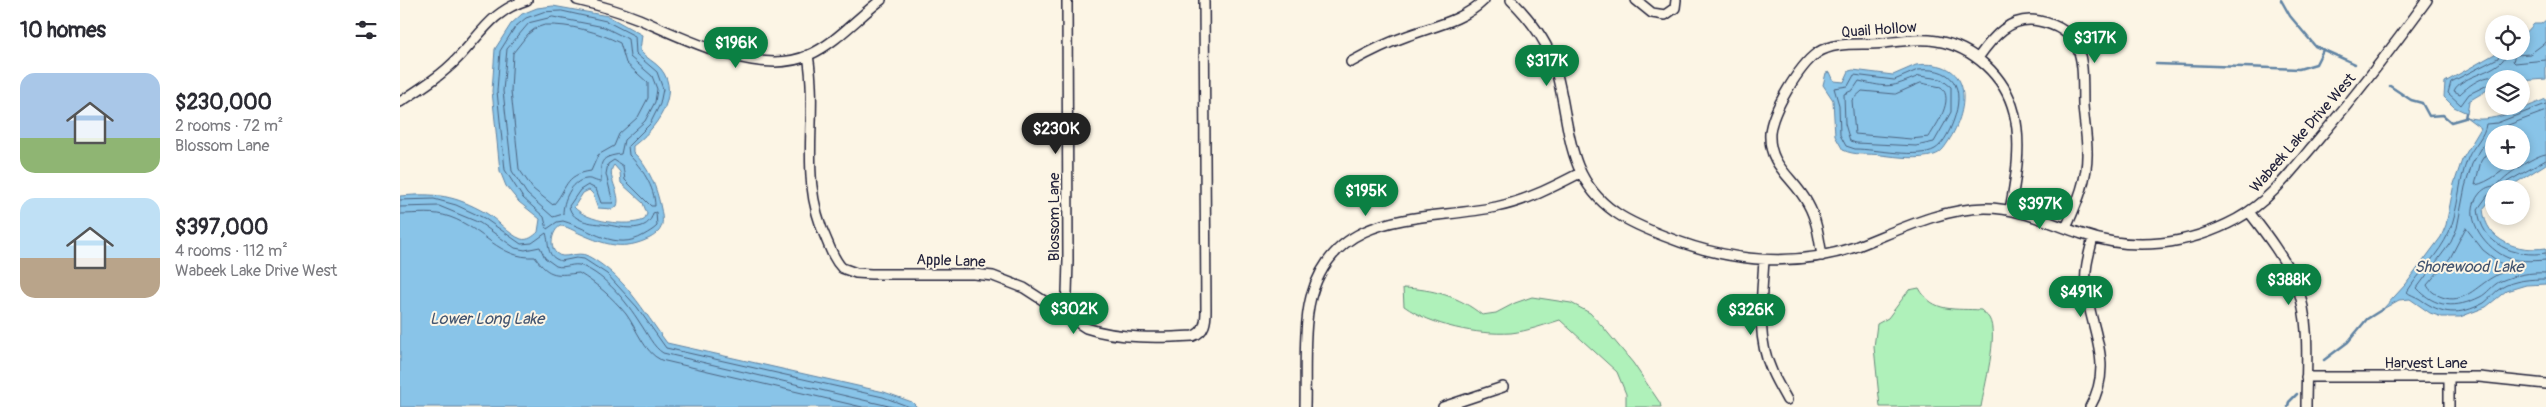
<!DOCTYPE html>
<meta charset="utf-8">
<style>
:root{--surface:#fff;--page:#f2f2f3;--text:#2b2b33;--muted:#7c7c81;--accent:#0b8043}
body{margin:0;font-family:Pangolin,sans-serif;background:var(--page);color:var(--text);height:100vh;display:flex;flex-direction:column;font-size:19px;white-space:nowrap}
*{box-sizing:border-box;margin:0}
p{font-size:16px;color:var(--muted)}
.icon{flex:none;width:28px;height:28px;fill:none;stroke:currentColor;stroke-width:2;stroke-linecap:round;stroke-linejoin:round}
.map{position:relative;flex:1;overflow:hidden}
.panel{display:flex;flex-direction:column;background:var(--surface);width:400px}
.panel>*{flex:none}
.tools{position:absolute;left:2085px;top:15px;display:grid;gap:10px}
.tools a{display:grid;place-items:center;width:45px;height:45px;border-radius:50%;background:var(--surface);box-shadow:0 2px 8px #0003;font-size:25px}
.price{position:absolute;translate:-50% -42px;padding:0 11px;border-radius:18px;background:var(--accent);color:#fff;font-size:16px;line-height:32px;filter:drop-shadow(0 1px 2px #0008)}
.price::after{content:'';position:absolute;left:50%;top:30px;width:15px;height:11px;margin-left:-8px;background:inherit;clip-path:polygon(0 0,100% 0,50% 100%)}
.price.current{background:#222;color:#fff}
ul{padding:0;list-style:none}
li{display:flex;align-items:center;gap:15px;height:125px;padding:0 20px}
li span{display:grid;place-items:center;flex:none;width:140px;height:100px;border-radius:15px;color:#555}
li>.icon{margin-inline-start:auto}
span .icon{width:60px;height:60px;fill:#fffc;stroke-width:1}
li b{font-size:21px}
h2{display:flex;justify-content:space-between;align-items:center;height:60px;padding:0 20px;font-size:21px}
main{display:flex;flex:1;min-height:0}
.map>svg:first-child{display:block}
.green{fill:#aff1ba;stroke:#688a7a}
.water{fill:#89c4e8;stroke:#6083a3;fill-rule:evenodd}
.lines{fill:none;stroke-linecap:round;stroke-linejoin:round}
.shore{stroke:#4b6380;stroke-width:1}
.stream{stroke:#6083a3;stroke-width:2.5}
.minor-casing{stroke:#22223b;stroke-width:12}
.minor{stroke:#fcf5e5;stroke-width:9}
.labels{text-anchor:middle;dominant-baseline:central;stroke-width:4;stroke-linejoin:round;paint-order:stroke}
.street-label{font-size:15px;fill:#22223b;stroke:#fcf5e5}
.water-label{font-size:16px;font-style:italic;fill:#41536f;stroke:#fcf5e5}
</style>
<main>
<section class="panel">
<h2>10 homes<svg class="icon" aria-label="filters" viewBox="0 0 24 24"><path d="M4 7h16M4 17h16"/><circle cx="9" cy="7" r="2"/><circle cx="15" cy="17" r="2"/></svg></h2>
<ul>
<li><span style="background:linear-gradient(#a9c7e8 65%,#8fb573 0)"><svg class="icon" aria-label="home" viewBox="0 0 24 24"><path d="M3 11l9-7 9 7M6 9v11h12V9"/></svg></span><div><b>$230,000</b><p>2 rooms · 72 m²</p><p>Blossom Lane</p></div></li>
<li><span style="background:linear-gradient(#bfe0f5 60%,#b9a48a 0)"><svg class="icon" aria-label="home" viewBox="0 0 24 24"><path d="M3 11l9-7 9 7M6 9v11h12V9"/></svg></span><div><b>$397,000</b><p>4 rooms · 112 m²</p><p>Wabeek Lake Drive West</p></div></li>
</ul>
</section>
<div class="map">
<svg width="2146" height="407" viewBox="0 0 2146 407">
<rect width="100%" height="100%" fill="#fcf5e5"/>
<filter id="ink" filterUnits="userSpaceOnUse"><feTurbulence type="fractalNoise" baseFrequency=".02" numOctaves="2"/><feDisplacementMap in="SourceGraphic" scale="10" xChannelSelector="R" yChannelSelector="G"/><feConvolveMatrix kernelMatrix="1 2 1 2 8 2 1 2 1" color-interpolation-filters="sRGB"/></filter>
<g filter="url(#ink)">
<path class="green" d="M 1003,288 C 1032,289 1059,296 1082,315 L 1096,313 L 1115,303 L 1132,297 L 1171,303 L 1190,313 L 1203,327 L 1233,363 L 1260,403 L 1261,407 L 1226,407 L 1226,394 L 1217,372 L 1160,320 C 1144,325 1128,331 1111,333 C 1077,335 1032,326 1004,306 Z
M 1519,288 C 1533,314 1556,308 1581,310 C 1583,312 1587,315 1589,318 C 1599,334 1584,388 1581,407 L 1480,407 L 1474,347 L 1477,324 L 1488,318 L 1509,290 Z"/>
<path class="water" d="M 153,6 L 208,16 L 242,35 L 240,51 C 246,58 255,62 261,69 C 282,95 254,131 233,146 L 233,152 C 249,167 257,188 261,209 C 264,223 263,231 250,238 C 224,251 206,245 181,234 C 174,231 167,226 160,226 C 152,231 149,246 156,253 C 164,261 177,250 188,256 C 225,276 243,311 267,343 L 484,392 L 512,402 L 517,407 L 0,407 L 0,196 C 36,193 54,195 86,213 C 98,220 108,234 121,239 C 128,241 134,236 138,232 L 140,219 L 119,202 L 106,186 L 100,171 L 92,91 L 95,49 L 111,24 L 122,14 L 137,8 ZM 214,165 L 220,172 L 221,183 L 243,203 L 247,214 L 244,220 C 227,227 187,222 174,207 L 183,193 L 189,190 L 193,194 L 198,208 L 212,209 L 217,206 C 222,193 205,176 214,165 Z
M 2146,20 L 2146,79 L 2121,81 L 2121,79 L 2094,79 L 2094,86 L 2069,101 L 2067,113 L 2054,107 L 2044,97 L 2045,82 L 2100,51 L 2121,51 L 2121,38 L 2134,24 L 2141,24 Z
M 1516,65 C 1573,58 1571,107 1548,142 C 1544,148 1541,153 1534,155 C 1518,160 1498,157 1481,155 C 1468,153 1455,156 1443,150 L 1435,136 L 1433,100 L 1423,85 L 1426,73 L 1430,72 L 1434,81 L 1444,82 L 1449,71 L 1453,70 L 1493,75 Z
M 2146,99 L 2146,164 L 2106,189 L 2094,189 L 2094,196 L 2083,209 C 2086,242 2118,252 2146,248 L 2146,284 L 2126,285 L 2106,291 L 2086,307 L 2060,317 L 2042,317 L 2030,313 L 2010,299 L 1999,300 L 1983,309 L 2006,284 L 2041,237 L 2046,225 L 2054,184 L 2062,160 L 2081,128 L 2066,117 C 2089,125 2124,108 2146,99 ZM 2094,134 L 2121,134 L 2121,161 L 2094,161 Z"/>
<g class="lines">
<path class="shore" d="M 162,11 L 206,21 L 235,36 L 236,54 L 257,72 L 263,89 L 260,104 L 250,124 L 228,146 L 229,155 C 241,167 255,187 255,206 L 251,206 L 225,180 L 223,166 L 214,160 L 208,164 L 206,174 L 213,203 L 201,203 L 196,189 L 188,185 L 180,190 L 169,206 C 172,224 196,223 209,225 C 223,228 249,233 253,213 L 256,212 L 257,226 C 253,230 249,232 244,235 C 215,252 191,229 163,221 L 157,222 L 147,229 L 144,217 L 123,198 L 105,170 L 97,91 L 100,51 L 115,27 L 126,18 L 143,12 Z
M 153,17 L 204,27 L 228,39 L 230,57 L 252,76 L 257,89 L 255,102 L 245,121 L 224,140 L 221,154 C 200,157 200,161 201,182 C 196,182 192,178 186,179 C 171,181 163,201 163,214 L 153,217 L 127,194 L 112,171 L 103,91 L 107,49 L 129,23 Z
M 145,25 C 170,24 198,32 220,43 L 226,63 L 248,83 L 248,98 L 238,117 L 219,134 L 214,146 L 198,155 L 191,171 C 163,175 168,189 153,205 L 133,189 L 119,169 L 111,91 L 113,53 L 128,34 L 136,28 Z
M 2146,42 L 2130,54 L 2115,55 L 2113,61 L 2115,63 L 2146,60
M 1518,70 C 1560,66 1565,95 1551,127 C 1548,134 1542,145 1535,149 C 1518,159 1476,149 1455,149 L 1446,146 L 1440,135 L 1439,105 L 1434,88 L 1448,86 L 1454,75 L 1494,80 Z
M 1519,76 L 1541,79 L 1551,87 L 1551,112 L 1534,142 L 1516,146 L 1456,143 L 1450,141 L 1445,124 L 1444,94 L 1453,90 L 1459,81 C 1490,88 1490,88 1519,76 Z
M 2101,79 C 2088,71 2069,85 2060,94 L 2054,91 C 2060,74 2105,73 2107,51
M 2094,82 L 2069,94 L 2061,105 L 2048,93 L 2051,82 L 2098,58 L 2100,51
M 1521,83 L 1541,87 C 1555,100 1536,125 1529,137 L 1511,139 L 1455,134 L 1452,100 L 1462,91 L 1495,94 Z
M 2146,104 L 2097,123 L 2086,124 C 2085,136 2073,146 2068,158 C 2058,182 2059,209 2049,232 C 2039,255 2019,272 2007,292 C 2010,295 2015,296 2020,299 C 2042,315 2059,316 2084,303 C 2090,299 2094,292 2101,288 C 2114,280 2131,279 2146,279
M 2146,111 L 2092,131 L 2072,164 L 2065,187 L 2057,228 L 2051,242 L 2017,288 C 2035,308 2056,309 2080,297 C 2087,294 2092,285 2101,281 C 2115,275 2130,272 2146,273
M 2094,142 L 2081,161 L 2075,185 C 2089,183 2104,169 2116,161
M 2146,154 C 2135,155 2102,177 2097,186 C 2089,186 2085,188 2080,193 C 2061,215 2083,245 2104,256 C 2114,262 2134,261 2146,260
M 2104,189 L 2107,182 L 2146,160
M 2094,193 L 2088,195 L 2078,209 C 2081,245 2115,258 2146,253
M 0,200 L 34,199 L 56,205 L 84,218 L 121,244 L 132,243 L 146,233 C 150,245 145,256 161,261 L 176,258 L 184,259 L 207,274 L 237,307 L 266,348 L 483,397 L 510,407
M 0,207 L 39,206 L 80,223 L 115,248 L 125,250 L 140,247 L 145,258 L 156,266 C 165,269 174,262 182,266 C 206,276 226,301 240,323 C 247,333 253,347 263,353 L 493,407
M 0,214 C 18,214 33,211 50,217 C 84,229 99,259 135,257 C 149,278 158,275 179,273 C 197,284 212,297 226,314 C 237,329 244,352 261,360 L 462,407
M 2066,228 L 2083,250 L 2100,263 L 2110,266 L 2111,269 C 2105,272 2099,273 2093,277 C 2077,286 2063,305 2042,297 C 2036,295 2029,290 2027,285 L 2050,258 Z"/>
<path class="stream" d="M 1881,0 L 1890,16 L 1915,46 L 1955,64
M 1756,64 L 1899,69 L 1916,64 L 1923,50
M 1990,86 L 2011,100 L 2022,103 L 2029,116 L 2043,115 L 2051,122 L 2065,118 L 2066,113
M 1924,360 L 1948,342 L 1967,319 L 1983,309
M 1888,407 L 1889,402 L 1897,394"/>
<g class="minor-casing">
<path id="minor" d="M 177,0 C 198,5 219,11 239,19 C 283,38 360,78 409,55 C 436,43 457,18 481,0
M 1111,0 C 1128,17 1143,35 1152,58 C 1172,113 1160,174 1215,212 C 1230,223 1247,229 1264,236 C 1326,261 1390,269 1455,247 C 1497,231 1539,209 1585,208 C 1621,208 1649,223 1682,234 C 1734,252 1789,245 1837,219 C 1870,201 1893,169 1917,141 C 1956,95 1992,48 2027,0
M 1236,0 L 1252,13 L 1265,15 L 1275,8 L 1276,0
M 408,55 C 419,121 397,177 427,241 C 431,251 435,261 442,268 L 456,273 L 471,274 L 574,274 L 593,276 L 624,288 L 686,328 C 719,339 759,338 793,336 C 805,332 806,321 806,310 L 804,0
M 1578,58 C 1592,38 1610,15 1639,21 C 1688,31 1682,66 1683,105 C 1684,121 1687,136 1687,151 C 1688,179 1677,203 1666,228
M 951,62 C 969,52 987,43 1007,36 C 1034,26 1063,21 1084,0
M 0,102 C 20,89 41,76 58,58 C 82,33 92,11 127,0
M 1849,212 C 1867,235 1885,259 1897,286 C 1911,322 1906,369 1906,407
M 1422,256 C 1419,238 1417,220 1408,204 C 1395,178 1368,167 1370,133 C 1372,111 1399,66 1417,53 C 1436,40 1463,46 1484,43 C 1502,41 1520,38 1537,41 C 1573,47 1605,76 1614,112 C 1622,144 1616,178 1610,210
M 1364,260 C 1362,296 1356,336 1371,369 C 1375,380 1382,390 1387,400
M 663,313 L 667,293 L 668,261 L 667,0
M 1906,377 L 2079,377 L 2146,384
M 2049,377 L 2049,407
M 905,407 C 906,375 903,327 911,297 C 936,207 1024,222 1096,207 C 1126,201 1153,187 1180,173
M 1043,407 L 1103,387
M 1690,407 C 1715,363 1690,330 1686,287 C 1684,270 1689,254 1693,238"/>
</g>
<use href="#minor" class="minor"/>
</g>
</g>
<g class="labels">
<g class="street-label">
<text transform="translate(1479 30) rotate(-4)">Quail Hollow</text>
<text transform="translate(1903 133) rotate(-49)">Wabeek Lake Drive West</text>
<text transform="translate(654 217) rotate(-90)">Blossom Lane</text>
<text transform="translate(551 261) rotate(2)">Apple Lane</text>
<text x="2026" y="363">Harvest Lane</text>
</g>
<g class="water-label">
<text x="2069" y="267">Shorewood Lake</text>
<text x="87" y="319">Lower Long Lake</text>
</g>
</g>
</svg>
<div class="tools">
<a><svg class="icon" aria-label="locate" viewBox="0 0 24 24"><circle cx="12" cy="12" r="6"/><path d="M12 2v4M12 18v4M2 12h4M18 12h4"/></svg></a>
<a><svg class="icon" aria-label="layers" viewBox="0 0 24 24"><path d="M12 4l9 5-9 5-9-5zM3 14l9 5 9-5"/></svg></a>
<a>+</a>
<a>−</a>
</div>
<b class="price" style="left:1695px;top:64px">$317K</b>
<b class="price" style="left:336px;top:69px">$196K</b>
<b class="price" style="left:1147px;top:87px">$317K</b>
<b class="price current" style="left:656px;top:155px">$230K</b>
<b class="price" style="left:966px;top:217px">$195K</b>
<b class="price" style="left:1640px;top:230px">$397K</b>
<b class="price" style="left:1889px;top:306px">$388K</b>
<b class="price" style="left:1681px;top:318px">$491K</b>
<b class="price" style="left:674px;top:335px">$302K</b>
<b class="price" style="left:1351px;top:336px">$326K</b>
</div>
</main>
